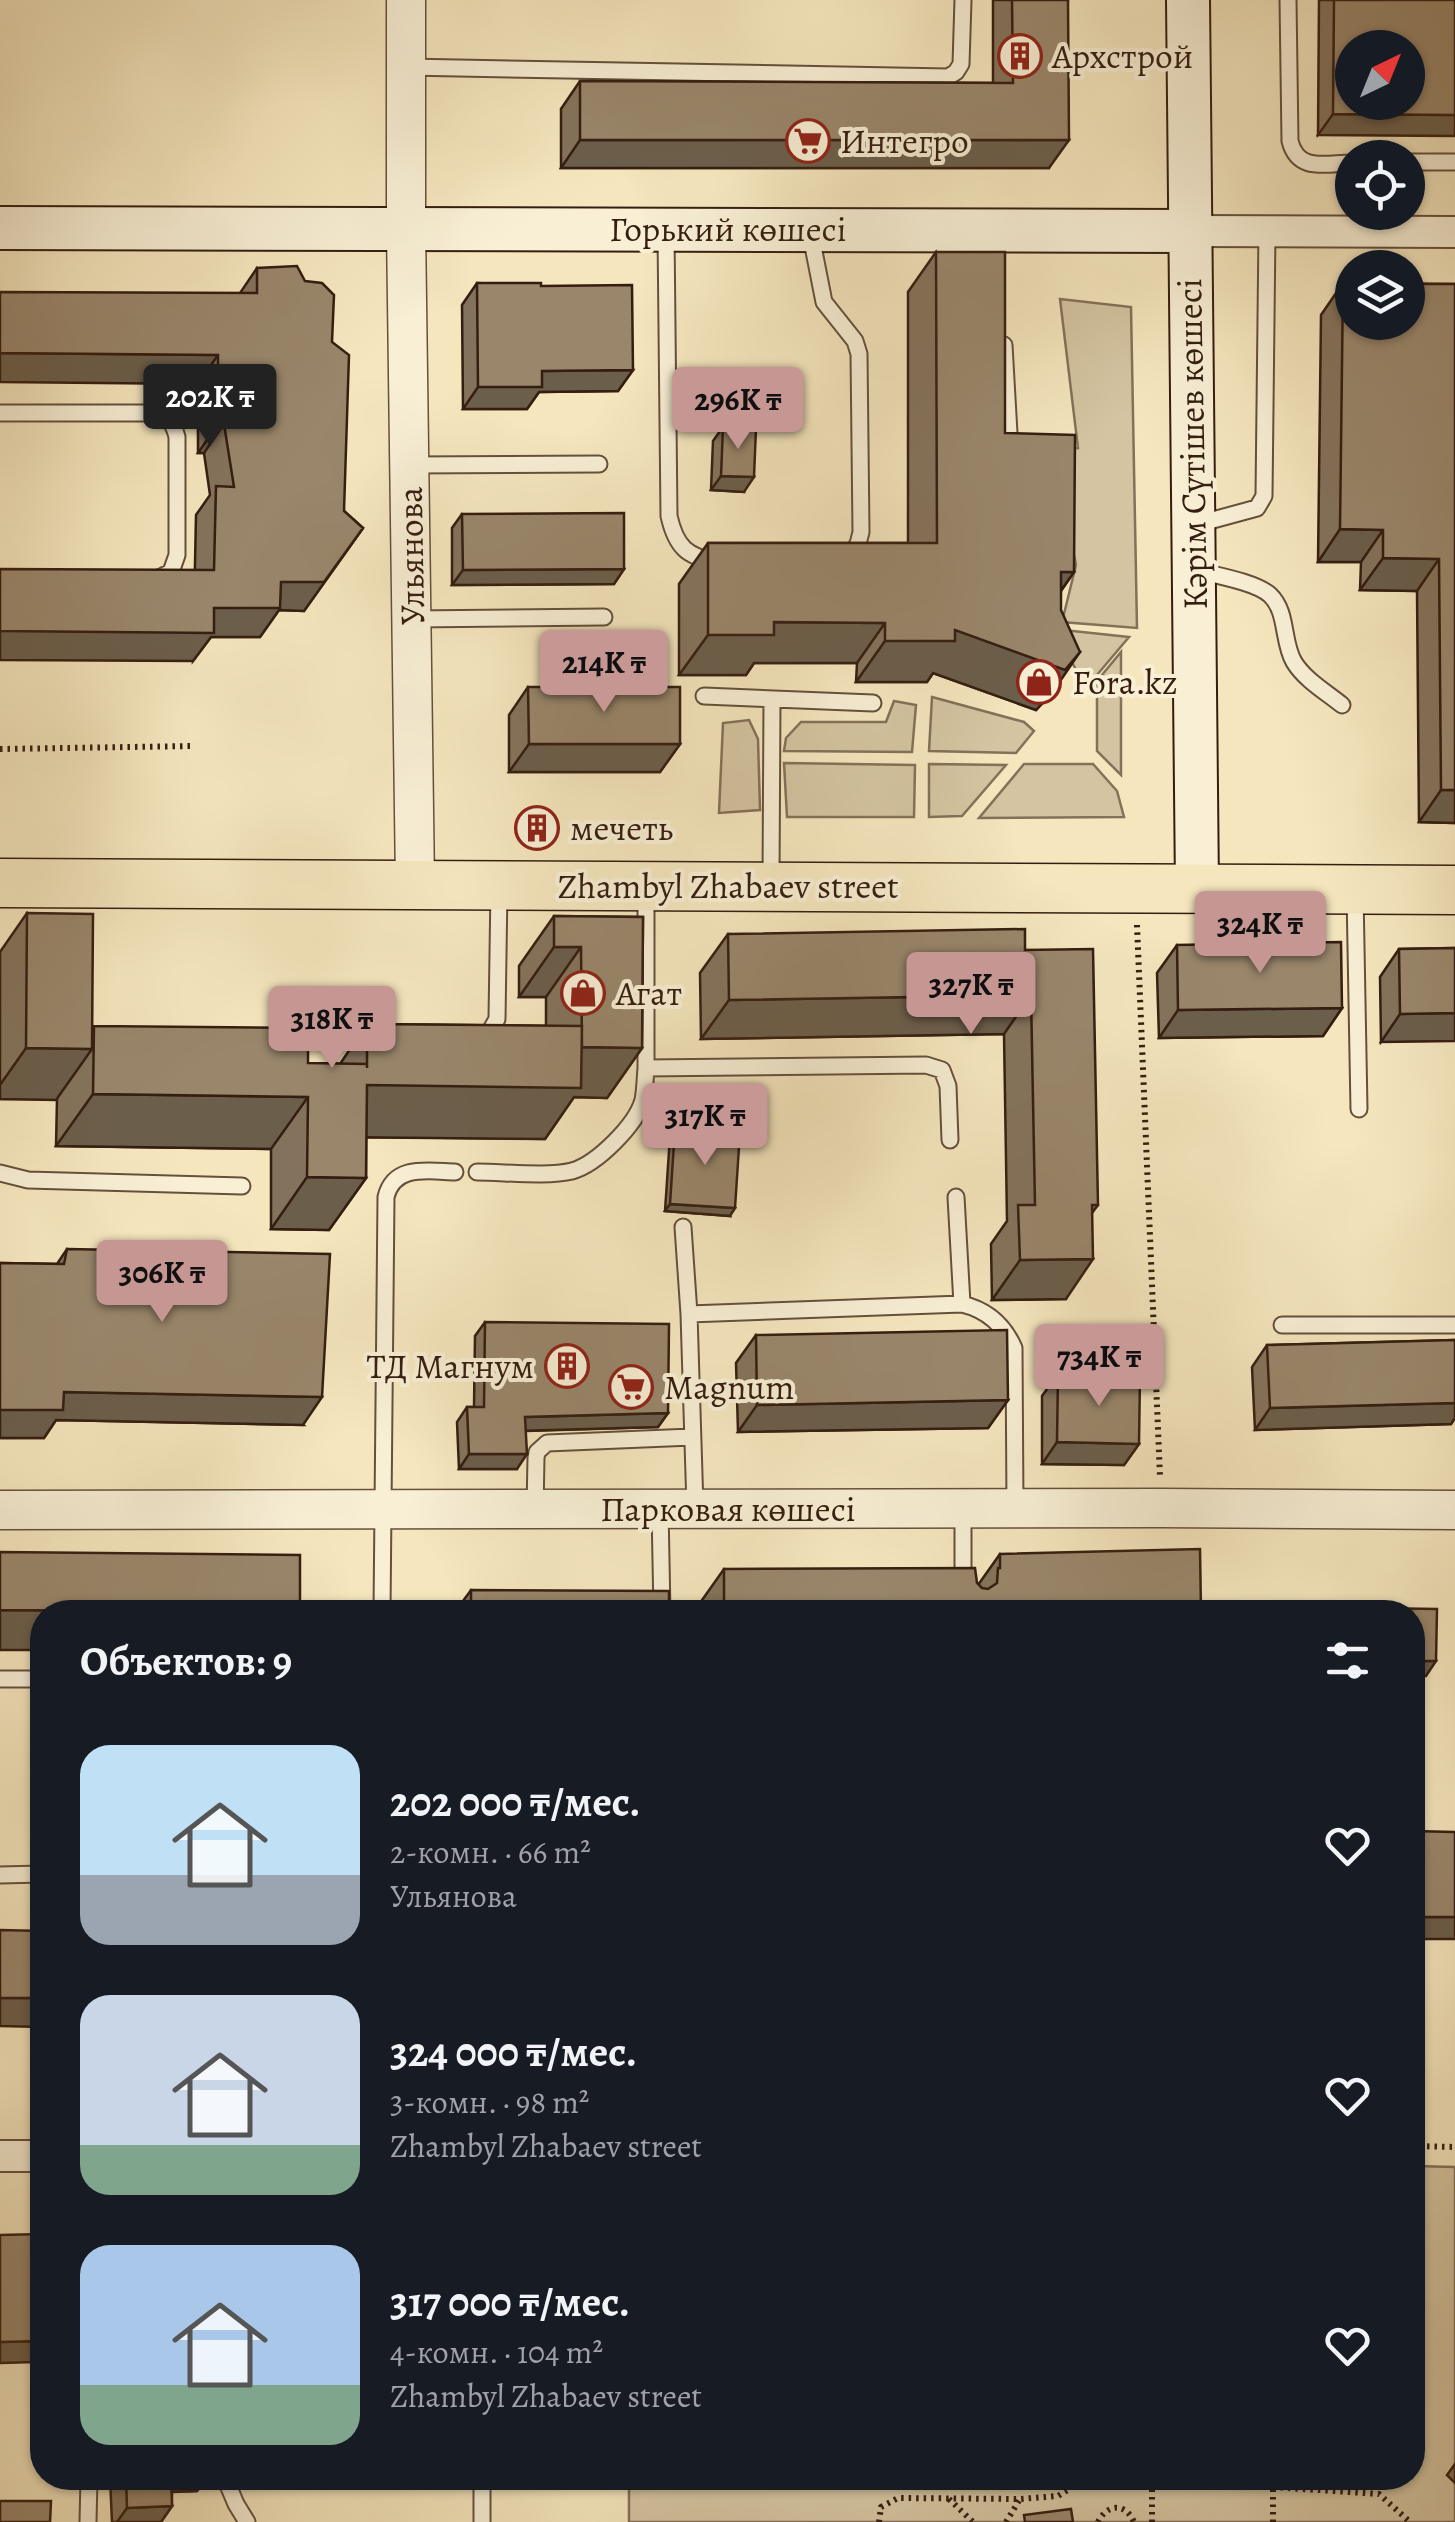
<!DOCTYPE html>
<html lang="ru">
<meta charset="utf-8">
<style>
:root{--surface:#171b24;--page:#242831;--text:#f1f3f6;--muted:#9ea1a6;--accent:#c59692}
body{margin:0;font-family:Alegreya,serif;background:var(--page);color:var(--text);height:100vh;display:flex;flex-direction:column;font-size:38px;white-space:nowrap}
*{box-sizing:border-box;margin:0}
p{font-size:32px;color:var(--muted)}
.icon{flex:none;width:55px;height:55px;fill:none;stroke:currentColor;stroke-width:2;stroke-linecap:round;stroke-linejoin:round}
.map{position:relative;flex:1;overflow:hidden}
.details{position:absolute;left:30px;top:1600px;width:1395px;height:890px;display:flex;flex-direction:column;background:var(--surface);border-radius:40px;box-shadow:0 2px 8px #0004}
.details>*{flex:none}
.needle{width:65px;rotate:43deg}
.fabs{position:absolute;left:1335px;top:30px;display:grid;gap:20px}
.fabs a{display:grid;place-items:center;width:90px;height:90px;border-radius:50%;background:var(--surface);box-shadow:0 2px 8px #0004;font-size:50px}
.price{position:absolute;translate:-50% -85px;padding:0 22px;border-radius:10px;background:var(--accent);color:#111;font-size:32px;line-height:65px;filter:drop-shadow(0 2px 5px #0008)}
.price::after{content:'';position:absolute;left:50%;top:60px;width:30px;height:22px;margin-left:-15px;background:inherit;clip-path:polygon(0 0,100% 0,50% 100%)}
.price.active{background:#222;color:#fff}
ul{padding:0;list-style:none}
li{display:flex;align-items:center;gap:30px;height:250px;padding:0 50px}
li span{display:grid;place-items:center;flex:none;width:280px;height:200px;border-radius:30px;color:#555}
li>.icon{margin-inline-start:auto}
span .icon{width:120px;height:120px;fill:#fffc;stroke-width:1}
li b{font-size:42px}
h2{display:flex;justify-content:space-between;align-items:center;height:120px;padding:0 50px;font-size:42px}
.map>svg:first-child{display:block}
.green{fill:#d4c4a1;stroke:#847159;stroke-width:2.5}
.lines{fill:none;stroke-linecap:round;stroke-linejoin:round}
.service-casing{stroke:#65503c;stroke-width:19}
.minor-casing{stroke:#65503c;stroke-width:34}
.tertiary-casing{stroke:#65503c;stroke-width:41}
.secondary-casing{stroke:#351e11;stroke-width:46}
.primary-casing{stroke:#351e11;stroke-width:51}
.path{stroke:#351e11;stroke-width:6;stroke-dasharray:2.5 5;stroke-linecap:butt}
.service{stroke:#f8efd5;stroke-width:15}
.minor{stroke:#f8efd5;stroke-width:30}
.tertiary{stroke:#f8efd5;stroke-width:38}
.secondary{stroke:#f8efd5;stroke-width:42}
.primary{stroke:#f5e6be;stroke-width:48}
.wall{fill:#84735c;stroke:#351e11;stroke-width:2.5}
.shaded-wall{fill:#6b5e4b;stroke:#351e11;stroke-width:2.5}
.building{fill:#99866b;stroke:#351e11;stroke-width:2.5;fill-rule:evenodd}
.labels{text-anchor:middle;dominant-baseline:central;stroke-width:8;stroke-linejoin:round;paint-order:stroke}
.poi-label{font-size:35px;fill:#351e11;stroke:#f8efd5;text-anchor:start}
.street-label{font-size:35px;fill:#351e11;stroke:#f8efd5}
</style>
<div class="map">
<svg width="1455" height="2522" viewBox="0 0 1455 2522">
<rect width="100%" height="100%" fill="#f5e6be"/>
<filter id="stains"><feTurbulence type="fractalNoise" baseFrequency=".002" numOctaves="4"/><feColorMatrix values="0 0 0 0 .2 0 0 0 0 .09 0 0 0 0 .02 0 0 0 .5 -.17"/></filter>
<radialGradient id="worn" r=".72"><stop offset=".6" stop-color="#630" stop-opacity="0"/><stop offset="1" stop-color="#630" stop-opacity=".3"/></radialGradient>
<path class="green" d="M 1060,299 L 1131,307 L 1137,628 L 1062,622 L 1076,565 L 1053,450 L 1078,448 Z
M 1054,629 L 1129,637 L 1091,682 L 1080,677 Z
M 1121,652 L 1121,775 L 1097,751 L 1097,681 Z
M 932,697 L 1024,722 L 1034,731 L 1016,753 L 929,751 Z
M 894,701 L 916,705 L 912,752 L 784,751 L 786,738 L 801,722 L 886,722 Z
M 749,720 L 758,739 L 760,810 L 719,813 L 723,723 Z
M 784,763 L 915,765 L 914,817 L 787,817 Z
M 929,764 L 1006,765 L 962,816 L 929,817 Z
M 1024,764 L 1093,764 L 1117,791 L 1124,817 L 979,818 Z
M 1413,2166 L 1455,2167 L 1455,2522 L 629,2522 L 629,2478 L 1412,2478 Z"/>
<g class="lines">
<g class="service-casing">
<path id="service" d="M 1288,0 L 1290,141 C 1298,173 1326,163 1352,163
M 406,67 L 948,77 L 956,72 L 961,64 L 963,0
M 1408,162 L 1455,162
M 810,231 L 824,302 L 855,341 L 859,354 L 861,532 L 858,544 L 849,557
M 666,233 L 669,516 C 676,547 687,557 717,562
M 1004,345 L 1010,451
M 0,413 L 148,413 C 166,414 173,420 177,437 L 177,555 L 171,572 L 159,578
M 409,465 L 599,464
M 1198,524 L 1257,508 L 1264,496 L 1267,231
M 1195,570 C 1214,575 1256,582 1270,595 C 1288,612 1282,642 1294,662 C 1305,680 1326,692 1342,705
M 412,619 L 604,617
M 704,696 L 873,703
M 771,880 L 772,699
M 646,889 L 646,1068 L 926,1065 L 942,1070 L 948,1086 L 950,1140
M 1355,893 L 1359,1109
M 289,1037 L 376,1038
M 478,1037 L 489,1033 L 497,1019 L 499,889
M 477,1172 C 504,1172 548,1177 572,1171 C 597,1164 636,1125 643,1100 C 645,1090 645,1079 646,1068
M 0,1173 L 28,1180 L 242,1186
M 956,1197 L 962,1304 C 987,1310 1004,1325 1014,1348 L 1015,1508
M 683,1227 L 689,1314
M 1282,1325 L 1455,1325
M 695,1507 L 689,1314 L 962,1304
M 535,1509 L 536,1458 L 537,1452 L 547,1443 L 692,1437
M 660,1509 L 662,1612
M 382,1612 L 386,1197 C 394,1164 428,1171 455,1172
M 963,1612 L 963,1510
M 0,1679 L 42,1679
M 0,1875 L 42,1874
M 225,2478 L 236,2504 L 247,2522
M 88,2522 L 89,2478
M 482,2522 L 482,2478"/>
</g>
<g class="minor-casing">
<path id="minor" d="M 1189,231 L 1455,232
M 0,2156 L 42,2156"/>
</g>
<g class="tertiary-casing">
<path id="tertiary" d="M 406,0 L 406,228 L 415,884
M 0,1510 L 1161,1508 L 1455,1510"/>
</g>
<g class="secondary-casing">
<path id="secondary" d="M 1188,0 L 1197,888
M 0,228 L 1189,231"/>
</g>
<g class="primary-casing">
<path id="primary" d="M 0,883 L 1455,890"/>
</g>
<path class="path" d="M 0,749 L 194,746
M 1137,925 L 1160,1477
M 1412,2146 L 1455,2147
M 1273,2487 L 1379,2494 L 1410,2522
M 949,2499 L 973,2522
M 879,2522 L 881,2507 L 898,2498 L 1020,2499 L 1058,2496 L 1087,2478
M 1006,2522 L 1020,2499
M 1098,2522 C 1107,2504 1125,2502 1134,2522
M 1152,2522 L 1152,2478
M 1273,2522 L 1273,2478"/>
<use href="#service" class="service"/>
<use href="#minor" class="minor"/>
<use href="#tertiary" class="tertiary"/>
<use href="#secondary" class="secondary"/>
<use href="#primary" class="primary"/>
</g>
<path class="wall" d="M 993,0 L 1068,0 L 1049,168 L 561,168 L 561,109 L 580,81 L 993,83 Z
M 1319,0 L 1455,0 L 1318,135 Z
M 936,252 L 1005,433 L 1074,572 L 1061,591 L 1052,693 L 1036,710 L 933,673 L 927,682 L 856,682 L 857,663 L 754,663 L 746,675 L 679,675 L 679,584 L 708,543 L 908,543 L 908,292 Z
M 257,268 L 332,342 L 344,511 L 363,528 L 304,611 L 279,610 L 260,637 L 211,637 L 193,661 L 196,515 L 210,495 L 204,453 L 198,453 L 198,384 L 240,293 Z
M 477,283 L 541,286 L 633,370 L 618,391 L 539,392 L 527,409 L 463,409 L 462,305 Z
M 1343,283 L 1455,284 L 1455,823 L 1419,822 L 1417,591 L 1360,590 L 1361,562 L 1318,562 L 1321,315 Z
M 723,427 L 744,492 L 711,490 L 713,441 Z
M 462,514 L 624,569 L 614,584 L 452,585 L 452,528 Z
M 528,687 L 680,744 L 660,772 L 509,772 L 509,715 Z
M 27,913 L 92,1028 L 308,1063 L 340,1064 L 367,1024 L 546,1026 L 546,997 L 519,997 L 519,966 L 554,916 L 643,917 L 642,1048 L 607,1098 L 574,1097 L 545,1139 L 366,1137 L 366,1178 L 329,1230 L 271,1229 L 271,1149 L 56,1146 L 57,1099 L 0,1099 L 0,952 Z
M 728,934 L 1025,950 L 1098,1205 L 1092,1213 L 1066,1299 L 992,1300 L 991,1244 L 1007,1221 L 1004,1034 L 701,1039 L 700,973 Z
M 1177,945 L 1342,1008 L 1323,1036 L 1159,1038 L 1157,973 Z
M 1455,948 L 1381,1042 L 1380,977 L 1399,949 Z
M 675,1128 L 730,1216 L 665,1211 L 670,1136 Z
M 67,1249 L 303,1425 L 56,1420 L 44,1438 L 0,1438 L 0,1263 L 57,1264 Z
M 485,1322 L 668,1413 L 658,1427 L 526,1431 L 517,1469 L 459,1469 L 457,1422 L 467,1407 L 474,1407 L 475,1336 Z
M 756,1335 L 1008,1400 L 988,1428 L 738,1432 L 736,1363 Z
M 1455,1340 L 1455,1418 L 1451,1424 L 1255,1430 L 1252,1367 L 1267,1345 Z
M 1058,1374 L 1139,1444 L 1124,1465 L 1042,1464 L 1042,1396 Z
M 1000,1554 L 1201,1612 L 700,1612 L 700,1603 L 724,1569 L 977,1583 L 978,1585 Z
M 471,1590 L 669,1612 L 455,1612 Z
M 1455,2464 L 1455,2483 L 1447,2475 Z
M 110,2478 L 207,2478 L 197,2491 L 172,2492 L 172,2506 L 161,2522 L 112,2522 Z"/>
<path class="shaded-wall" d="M 1333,114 L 1455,115 L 1455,136 L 1318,135 Z
M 580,140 L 1069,140 L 1049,168 L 561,168 Z
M 0,353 L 218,355 L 198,384 L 0,382 Z
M 633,370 L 618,391 L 539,392 L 527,409 L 463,409 L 478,387 L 542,371 Z
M 218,424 L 224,424 L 204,453 L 198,453 Z
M 721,476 L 754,477 L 744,492 L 711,490 Z
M 363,528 L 304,611 L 279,610 L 260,637 L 211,637 L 193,661 L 0,660 L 0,631 L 214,608 L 281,582 Z
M 1340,529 L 1383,530 L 1361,562 L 1318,562 Z
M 1383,558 L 1439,559 L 1417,591 L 1360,590 Z
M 624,569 L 614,584 L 452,585 L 463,570 Z
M 1061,572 L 1074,572 L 1046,612 Z
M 774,622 L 885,623 L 857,663 L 754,663 L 746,675 L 679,675 L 708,635 Z
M 955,630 L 1080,652 L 1052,693 L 1036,710 L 933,673 L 927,682 L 856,682 L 885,641 Z
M 529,744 L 680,744 L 660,772 L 509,772 Z
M 1441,790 L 1455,790 L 1455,823 L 1419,822 Z
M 554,947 L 581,947 L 546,997 L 519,997 Z
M 1031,995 L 1004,1034 L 701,1039 L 729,1000 Z
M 1342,1008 L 1323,1036 L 1159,1038 L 1178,1010 Z
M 1455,1013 L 1455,1041 L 1381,1042 L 1400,1014 Z
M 581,1047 L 642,1048 L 607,1098 L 574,1097 L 545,1139 L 330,1137 L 367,1085 Z
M 26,1048 L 92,1049 L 56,1100 L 0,1099 L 0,1085 Z
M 93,1094 L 308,1097 L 271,1149 L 56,1146 Z
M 307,1177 L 366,1178 L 329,1230 L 271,1229 Z
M 670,1204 L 735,1208 L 730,1216 L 665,1211 Z
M 1093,1259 L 1066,1299 L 992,1300 L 1020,1260 Z
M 64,1392 L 322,1397 L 303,1425 L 56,1420 L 44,1438 L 0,1438 L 0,1410 Z
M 1008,1400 L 988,1428 L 738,1432 L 757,1405 Z
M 1455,1403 L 1455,1418 L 1451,1424 L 1255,1430 L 1270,1408 Z
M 668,1413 L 658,1427 L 515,1431 L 525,1417 Z
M 1057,1442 L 1139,1444 L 1124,1465 L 1042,1464 Z
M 469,1454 L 527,1454 L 517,1469 L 459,1469 Z
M 0,1610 L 252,1612 L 42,1612 L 42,1650 L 0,1650 Z
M 1412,1661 L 1436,1661 L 1426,1676 L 1412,1676 Z
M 1412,1917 L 1455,1917 L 1455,1939 L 1412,1939 Z
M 0,1998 L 42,1998 L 42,2027 L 0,2026 Z
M 42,2341 L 42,2352 L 36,2362 L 0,2363 L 0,2342 Z
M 166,2478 L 207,2478 L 197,2491 L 156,2492 Z
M 172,2506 L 161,2522 L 117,2522 L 127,2508 Z"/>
<path class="building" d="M 1012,0 L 1068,0 L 1069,140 L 580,140 L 580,81 L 1013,83 Z
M 1334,0 L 1455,0 L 1455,115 L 1333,114 ZM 1352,48 L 1408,48 L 1408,102 L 1352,102 Z
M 936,252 L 1005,252 L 1005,433 L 1075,435 L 1074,572 L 1061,572 L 1061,610 L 1080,652 L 1065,670 L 955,630 L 955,641 L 885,641 L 885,623 L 774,622 L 774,635 L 708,635 L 708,543 L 937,543 Z
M 297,266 L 305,281 L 322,283 L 334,295 L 332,342 L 349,355 L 344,511 L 363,528 L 324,582 L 281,582 L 280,608 L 214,608 L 214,633 L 0,631 L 0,569 L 214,570 L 216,486 L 234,487 L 224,424 L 218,424 L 218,355 L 0,353 L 0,292 L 257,293 L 257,268 Z
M 477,283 L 541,283 L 541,286 L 632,285 L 633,370 L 542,371 L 542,387 L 478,387 Z
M 1343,283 L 1352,283 L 1352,322 L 1408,322 L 1408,284 L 1455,284 L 1455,790 L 1441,790 L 1439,559 L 1383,558 L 1383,530 L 1340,529 Z
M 723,427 L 756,428 L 754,477 L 721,476 Z
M 624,513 L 624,569 L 463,570 L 462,514 Z
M 528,687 L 680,687 L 680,744 L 529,744 Z
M 27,913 L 93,914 L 92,1049 L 26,1048 Z
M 554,916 L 643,917 L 642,1048 L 582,1047 L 581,947 L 554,947 Z
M 1025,929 L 1025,950 L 1093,949 L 1098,1205 L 1092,1205 L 1093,1259 L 1020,1260 L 1018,1205 L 1035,1205 L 1031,995 L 729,1000 L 728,934 Z
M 1341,942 L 1342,1008 L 1178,1010 L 1177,945 Z
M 1455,948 L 1455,1013 L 1400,1014 L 1399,949 Z
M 367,1024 L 582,1026 L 581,1088 L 367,1085 L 366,1178 L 307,1177 L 308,1097 L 93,1094 L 94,1026 L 308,1028 L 308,1063 L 367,1064 L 367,1068 Z
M 675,1128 L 740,1132 L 735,1208 L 670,1204 Z
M 67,1249 L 330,1254 L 322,1397 L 64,1392 L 63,1410 L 0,1410 L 0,1263 L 64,1264 Z
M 485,1322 L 669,1324 L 668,1413 L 525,1417 L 527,1454 L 469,1454 L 467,1407 L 484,1407 Z
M 1007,1330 L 1008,1400 L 757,1405 L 756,1335 Z
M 1455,1340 L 1455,1403 L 1270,1408 L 1267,1345 Z
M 1058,1374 L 1140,1375 L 1139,1444 L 1057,1442 Z
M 1200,1549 L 1201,1612 L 724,1612 L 724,1569 L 975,1568 L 977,1583 L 982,1588 L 988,1589 L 997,1583 L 998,1568 L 1000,1568 L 1000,1554 Z
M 0,1552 L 300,1555 L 300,1612 L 0,1610 Z
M 471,1590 L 669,1591 L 669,1612 L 471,1612 Z
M 1369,1608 L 1437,1609 L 1436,1661 L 1412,1661 L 1412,1612 L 1369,1612 Z
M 1412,1831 L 1455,1832 L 1455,1917 L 1412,1917 Z
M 0,1930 L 42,1931 L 42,1998 L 0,1998 Z
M 42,2234 L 42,2341 L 0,2342 L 0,2235 Z
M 126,2478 L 171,2478 L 172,2506 L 127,2508 Z
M 0,2501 L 51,2501 L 50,2522 L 0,2522 Z
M 1071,2509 L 1073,2522 L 1025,2522 L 1024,2515 Z"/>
<defs>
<g id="building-ring" transform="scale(2.25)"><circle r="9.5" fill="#f8efd5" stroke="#8f2418" stroke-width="1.5"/><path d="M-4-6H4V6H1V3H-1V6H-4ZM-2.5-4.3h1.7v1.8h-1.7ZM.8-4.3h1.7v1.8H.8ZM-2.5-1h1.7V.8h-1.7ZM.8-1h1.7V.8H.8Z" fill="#8f2418"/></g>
<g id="supermarket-ring" transform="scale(2.25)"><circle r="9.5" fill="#f8efd5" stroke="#8f2418" stroke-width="1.5"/><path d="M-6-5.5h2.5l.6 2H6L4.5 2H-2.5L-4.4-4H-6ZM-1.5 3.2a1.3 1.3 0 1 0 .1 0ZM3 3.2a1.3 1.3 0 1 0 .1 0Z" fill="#8f2418"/></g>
<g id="shop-ring" transform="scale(2.25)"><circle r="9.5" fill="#f8efd5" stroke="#8f2418" stroke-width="1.5"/><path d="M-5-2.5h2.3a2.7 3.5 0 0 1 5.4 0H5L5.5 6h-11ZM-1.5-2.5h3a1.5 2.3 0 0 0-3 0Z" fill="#8f2418"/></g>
</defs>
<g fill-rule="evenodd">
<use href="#building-ring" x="1020" y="56"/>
<use href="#supermarket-ring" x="808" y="141"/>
<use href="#shop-ring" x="1039" y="682"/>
<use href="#building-ring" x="537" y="828"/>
<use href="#shop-ring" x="583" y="993"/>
<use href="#building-ring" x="567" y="1366"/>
<use href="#supermarket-ring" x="631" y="1387"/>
</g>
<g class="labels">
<g class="poi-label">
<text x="1052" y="56">Архстрой</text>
<text x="840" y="141">Интегро</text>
<text x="1072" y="682">Fora.kz</text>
<text x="570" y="828">мечеть</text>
<text x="616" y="993">Агат</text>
<text x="534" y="1366" text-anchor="end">ТД Магнум</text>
<text x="664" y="1387">Magnum</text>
</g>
<g class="street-label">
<text x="728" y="229">Горький көшесі</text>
<text transform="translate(1192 444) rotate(-91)">Кәрім Сүтішев көшесі</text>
<text transform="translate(411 556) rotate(-91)">Ульянова</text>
<text x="728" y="886">Zhambyl Zhabaev street</text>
<text x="728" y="1509">Парковая көшесі</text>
</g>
</g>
<rect width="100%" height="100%" filter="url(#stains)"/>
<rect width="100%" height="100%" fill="url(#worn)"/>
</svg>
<div class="fabs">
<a><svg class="needle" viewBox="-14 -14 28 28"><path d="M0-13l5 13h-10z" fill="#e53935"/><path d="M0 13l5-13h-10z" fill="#9ea1a6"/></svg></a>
<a><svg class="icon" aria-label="locate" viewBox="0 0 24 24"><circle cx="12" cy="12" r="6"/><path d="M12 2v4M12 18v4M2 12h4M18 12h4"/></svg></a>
<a><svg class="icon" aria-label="layers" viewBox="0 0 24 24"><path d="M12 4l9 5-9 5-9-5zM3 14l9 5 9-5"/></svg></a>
</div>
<b class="price active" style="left:210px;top:449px">202K ₸</b>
<b class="price" style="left:738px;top:452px">296K ₸</b>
<b class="price" style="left:604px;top:715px">214K ₸</b>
<b class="price" style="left:1260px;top:976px">324K ₸</b>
<b class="price" style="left:971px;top:1037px">327K ₸</b>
<b class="price" style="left:332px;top:1071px">318K ₸</b>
<b class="price" style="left:705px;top:1168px">317K ₸</b>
<b class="price" style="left:162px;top:1325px">306K ₸</b>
<b class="price" style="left:1099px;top:1409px">734K ₸</b>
<section class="details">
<h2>Объектов: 9<svg class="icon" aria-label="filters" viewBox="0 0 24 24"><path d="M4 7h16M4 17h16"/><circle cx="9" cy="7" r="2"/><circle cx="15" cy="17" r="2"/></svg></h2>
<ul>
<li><span style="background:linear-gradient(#bfe0f5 65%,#9aa5b1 0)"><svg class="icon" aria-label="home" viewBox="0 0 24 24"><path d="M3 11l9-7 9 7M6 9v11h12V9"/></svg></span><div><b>202 000 ₸/мес.</b><p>2-комн. · 66 m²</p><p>Ульянова</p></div><svg class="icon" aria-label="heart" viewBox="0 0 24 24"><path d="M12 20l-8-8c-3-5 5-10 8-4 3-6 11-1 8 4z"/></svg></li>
<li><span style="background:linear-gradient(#c9d6e8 75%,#7fa58c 0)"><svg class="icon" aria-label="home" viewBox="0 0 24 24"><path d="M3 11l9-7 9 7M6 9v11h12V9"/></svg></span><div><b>324 000 ₸/мес.</b><p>3-комн. · 98 m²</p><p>Zhambyl Zhabaev street</p></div><svg class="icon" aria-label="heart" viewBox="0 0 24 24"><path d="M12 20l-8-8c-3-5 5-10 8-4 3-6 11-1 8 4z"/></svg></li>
<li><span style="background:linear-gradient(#a9c7e8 70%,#7fa58c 0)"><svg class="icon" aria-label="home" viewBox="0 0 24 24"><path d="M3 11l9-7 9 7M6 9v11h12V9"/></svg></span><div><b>317 000 ₸/мес.</b><p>4-комн. · 104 m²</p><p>Zhambyl Zhabaev street</p></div><svg class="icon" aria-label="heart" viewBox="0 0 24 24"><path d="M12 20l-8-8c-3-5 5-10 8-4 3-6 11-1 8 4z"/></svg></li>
</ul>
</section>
</div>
